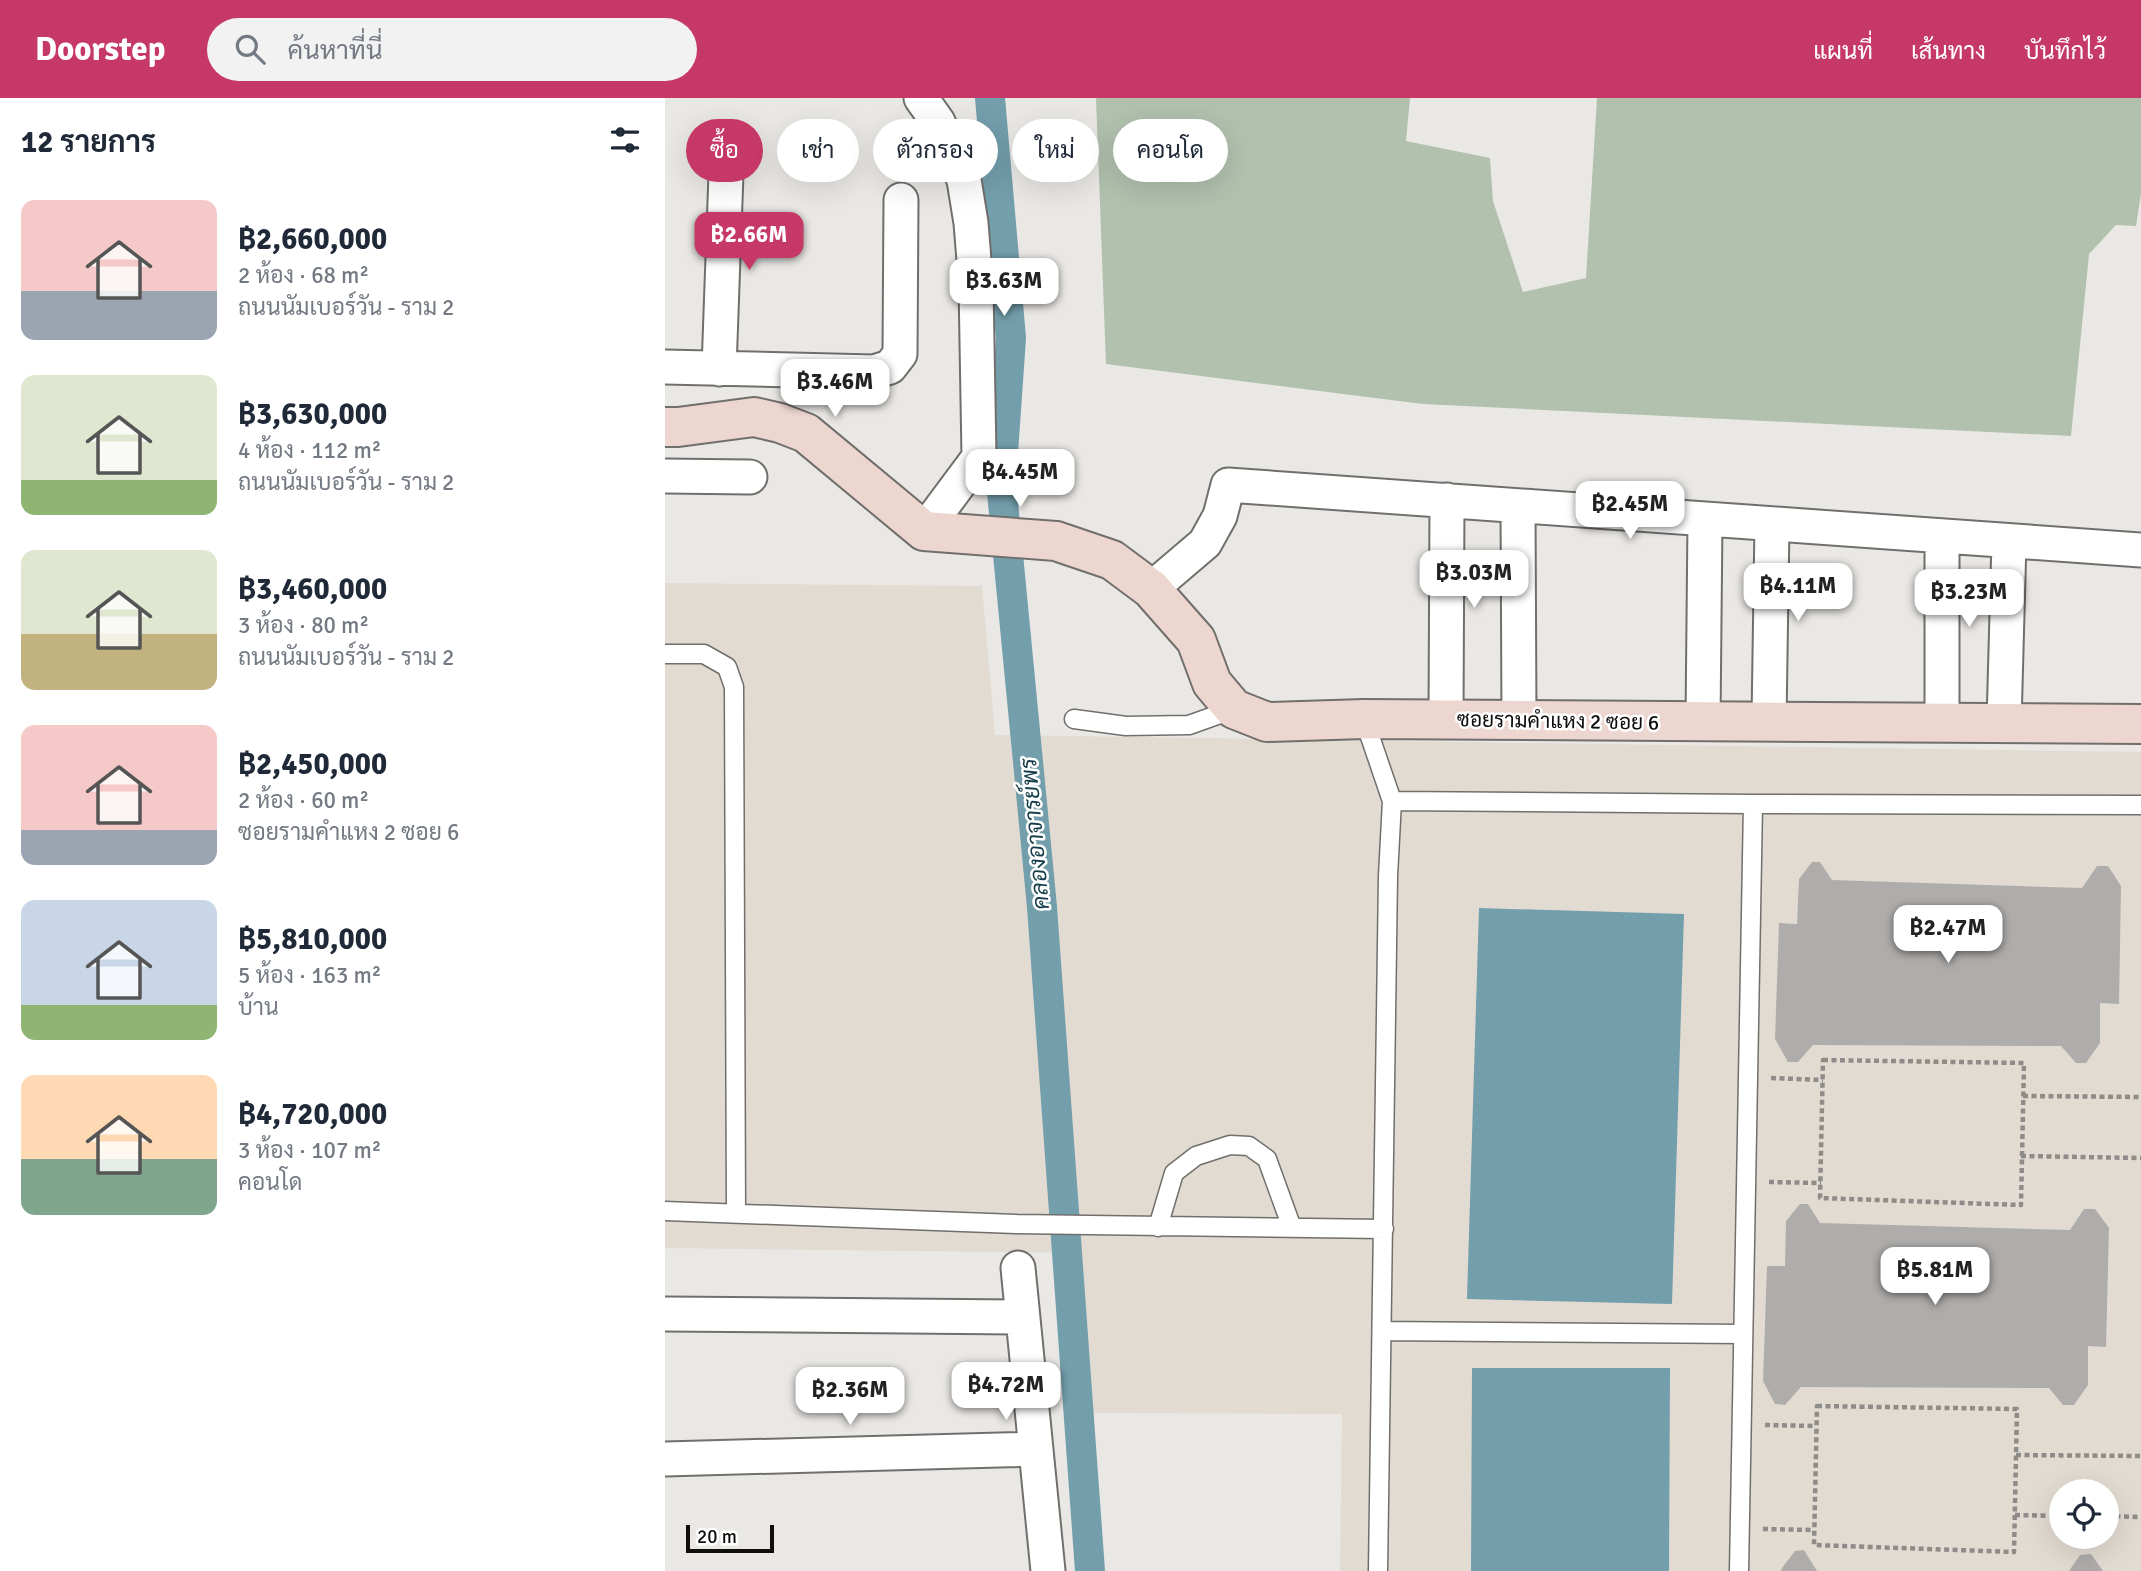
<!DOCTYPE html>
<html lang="th">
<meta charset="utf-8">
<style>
:root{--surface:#fff;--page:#f2f2f3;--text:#1f2937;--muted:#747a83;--accent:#c53867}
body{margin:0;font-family:Signika,Sarabun,sans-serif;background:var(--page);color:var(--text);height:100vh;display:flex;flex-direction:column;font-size:26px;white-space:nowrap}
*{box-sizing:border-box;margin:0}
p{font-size:23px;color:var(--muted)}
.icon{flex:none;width:38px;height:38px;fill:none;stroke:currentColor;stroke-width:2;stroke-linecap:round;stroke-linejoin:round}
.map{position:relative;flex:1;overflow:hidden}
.drawer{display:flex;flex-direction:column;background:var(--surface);width:665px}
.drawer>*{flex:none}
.banner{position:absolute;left:21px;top:21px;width:665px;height:63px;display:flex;gap:14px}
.controls{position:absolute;left:1384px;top:1381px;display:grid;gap:14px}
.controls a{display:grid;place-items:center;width:70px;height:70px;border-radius:50%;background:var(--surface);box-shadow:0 7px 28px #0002;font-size:35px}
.scale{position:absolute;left:21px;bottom:18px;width:88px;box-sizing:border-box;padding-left:7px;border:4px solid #0f0e0d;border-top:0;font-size:19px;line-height:24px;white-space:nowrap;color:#0f0e0d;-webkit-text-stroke:5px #fff;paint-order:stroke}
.price{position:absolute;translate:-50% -60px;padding:0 16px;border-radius:14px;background:#fff;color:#222;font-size:23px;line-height:46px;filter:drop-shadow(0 2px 4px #0008)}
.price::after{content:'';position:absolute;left:50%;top:42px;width:21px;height:16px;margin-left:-10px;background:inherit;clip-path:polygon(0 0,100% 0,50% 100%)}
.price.selected{background:var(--accent);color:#fff}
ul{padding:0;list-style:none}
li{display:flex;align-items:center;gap:21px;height:175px;padding:0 21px}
li span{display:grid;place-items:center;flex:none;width:196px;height:140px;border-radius:14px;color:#555}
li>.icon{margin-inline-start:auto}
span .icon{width:84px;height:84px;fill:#fffc;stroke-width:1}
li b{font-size:30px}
h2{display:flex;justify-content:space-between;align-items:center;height:84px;padding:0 21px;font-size:30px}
.pill{padding:0 24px;border-radius:32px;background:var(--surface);box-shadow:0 7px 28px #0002;font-size:24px;line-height:63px}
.pill.selected{background:var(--accent);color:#fff}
header{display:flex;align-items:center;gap:42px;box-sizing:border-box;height:98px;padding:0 35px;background:var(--accent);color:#fff}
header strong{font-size:33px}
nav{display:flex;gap:38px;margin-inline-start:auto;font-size:24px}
.search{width:490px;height:63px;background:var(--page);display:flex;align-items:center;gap:18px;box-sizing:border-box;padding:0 24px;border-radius:38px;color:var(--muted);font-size:26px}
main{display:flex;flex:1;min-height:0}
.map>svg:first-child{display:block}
.built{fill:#e2dbd2;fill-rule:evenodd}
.green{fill:#b1c1ae}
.water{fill:#739eac}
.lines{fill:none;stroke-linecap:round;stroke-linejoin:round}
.canal{stroke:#739eac;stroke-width:30}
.building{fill:#afadab}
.lane-casing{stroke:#716f6c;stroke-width:21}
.street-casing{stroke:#716f6c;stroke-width:37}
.secondary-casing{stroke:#716f6c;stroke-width:42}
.path{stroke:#8d8c89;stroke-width:4.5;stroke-dasharray:5 3.5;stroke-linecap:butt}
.lane{stroke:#fff;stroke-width:18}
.street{stroke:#fff;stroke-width:33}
.secondary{stroke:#edd6cf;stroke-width:38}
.labels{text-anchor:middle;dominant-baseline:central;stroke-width:5;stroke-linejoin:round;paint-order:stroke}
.street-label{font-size:21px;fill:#0f0e0d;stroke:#fff}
.water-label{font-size:23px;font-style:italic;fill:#163e4a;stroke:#fff}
</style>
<header>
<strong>Doorstep</strong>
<div class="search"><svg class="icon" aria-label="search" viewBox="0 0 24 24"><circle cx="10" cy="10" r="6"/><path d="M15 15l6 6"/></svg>ค้นหาที่นี่</div>
<nav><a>แผนที่</a><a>เส้นทาง</a><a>บันทึกไว้</a></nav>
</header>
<main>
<section class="drawer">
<h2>12 รายการ<svg class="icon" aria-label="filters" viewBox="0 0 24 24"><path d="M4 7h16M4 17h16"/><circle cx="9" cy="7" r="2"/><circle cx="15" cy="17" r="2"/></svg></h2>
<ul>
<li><span style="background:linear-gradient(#f6c9c9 65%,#9aa5b1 0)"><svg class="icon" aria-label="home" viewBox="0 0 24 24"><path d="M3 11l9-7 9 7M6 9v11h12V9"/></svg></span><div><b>฿2,660,000</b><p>2 ห้อง · 68 m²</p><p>ถนนนัมเบอร์วัน - ราม 2</p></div></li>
<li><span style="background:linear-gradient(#dfe7d0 75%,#8fb573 0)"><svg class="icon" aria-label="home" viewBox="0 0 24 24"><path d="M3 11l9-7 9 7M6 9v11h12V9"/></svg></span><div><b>฿3,630,000</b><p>4 ห้อง · 112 m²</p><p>ถนนนัมเบอร์วัน - ราม 2</p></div></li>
<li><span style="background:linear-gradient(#dfe7d0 60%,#c2b280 0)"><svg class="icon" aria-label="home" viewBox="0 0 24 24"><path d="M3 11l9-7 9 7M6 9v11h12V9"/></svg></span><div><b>฿3,460,000</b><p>3 ห้อง · 80 m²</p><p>ถนนนัมเบอร์วัน - ราม 2</p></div></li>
<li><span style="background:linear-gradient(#f6c9c9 75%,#9aa5b1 0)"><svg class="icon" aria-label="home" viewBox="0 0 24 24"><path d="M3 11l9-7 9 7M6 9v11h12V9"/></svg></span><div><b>฿2,450,000</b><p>2 ห้อง · 60 m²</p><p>ซอยรามคำแหง 2 ซอย 6</p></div></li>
<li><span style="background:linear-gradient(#c9d6e8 75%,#8fb573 0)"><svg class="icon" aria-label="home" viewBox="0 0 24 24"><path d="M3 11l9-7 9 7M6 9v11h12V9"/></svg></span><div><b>฿5,810,000</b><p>5 ห้อง · 163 m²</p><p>บ้าน</p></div></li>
<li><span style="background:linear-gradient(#ffd9b3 60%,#7fa58c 0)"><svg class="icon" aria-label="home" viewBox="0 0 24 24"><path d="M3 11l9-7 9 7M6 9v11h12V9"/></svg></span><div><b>฿4,720,000</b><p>3 ห้อง · 107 m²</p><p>คอนโด</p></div></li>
</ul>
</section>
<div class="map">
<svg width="1476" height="1473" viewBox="0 0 1476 1473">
<rect width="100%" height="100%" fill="#eae8e5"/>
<path class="built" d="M 0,485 L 317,488 L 330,637 L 1476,654 L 1476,1473 L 675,1473 L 677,1316 L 425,1315 L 417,1155 L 0,1150 ZM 1396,1393 L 1442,1393 L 1442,1438 L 1396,1438 Z"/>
<path class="green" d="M 431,0 L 745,0 L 741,43 L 825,60 L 828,103 L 858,194 L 921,180 L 932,0 L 1476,0 L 1476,96 L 1471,128 L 1451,127 L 1424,156 L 1406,338 L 758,306 L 441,266 Z"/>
<path class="water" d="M 814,810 L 1019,816 L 1007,1206 L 802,1201 Z
M 807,1270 L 1005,1270 L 1004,1473 L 806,1473 Z"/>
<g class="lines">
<path class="canal" d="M 325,0 L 346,240 L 336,384 L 377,809 L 425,1473"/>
</g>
<path class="building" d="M 1147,764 L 1155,764 L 1167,782 L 1417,790 L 1432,768 L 1443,768 L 1456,788 L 1454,906 L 1435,905 L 1435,945 L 1421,965 L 1411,965 L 1396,948 L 1148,947 L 1133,964 L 1123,964 L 1110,941 L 1114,825 L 1132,826 L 1134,781 Z
M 1135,1106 L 1143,1106 L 1155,1125 L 1405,1132 L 1419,1111 L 1430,1111 L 1444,1130 L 1441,1249 L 1423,1248 L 1423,1287 L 1409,1307 L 1398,1307 L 1384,1290 L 1136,1289 L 1120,1307 L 1110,1306 L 1098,1283 L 1102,1168 L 1120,1168 L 1121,1123 Z
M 1139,1452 L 1152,1473 L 1116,1473 L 1117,1470 L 1130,1453 Z
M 1426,1456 L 1438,1473 L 1404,1473 L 1415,1457 Z"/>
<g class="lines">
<g class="lane-casing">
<path id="lane" d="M 0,556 L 39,556 L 62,569 L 69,589 L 71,1115
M 409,621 L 461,628 L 524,627 L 569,611
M 699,621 L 727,703 L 723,778 L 713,1473
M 727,703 L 1088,706 L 1476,707
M 0,1113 L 351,1126 L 719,1131
M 493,1129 L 509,1075 L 531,1058 L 565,1047 L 584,1048 L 602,1061 L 627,1130
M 717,1233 L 1078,1236
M 1074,1473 L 1088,706"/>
</g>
<g class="street-casing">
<path id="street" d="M 256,0 L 273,24 L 299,82 L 306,125 L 311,187 L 314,359 L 259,433
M 0,269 L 209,274 L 225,269 L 235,256 L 236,102
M 54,271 L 61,76
M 0,378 L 85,379
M 853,408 L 854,622
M 1277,438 L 1277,624
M 486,491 L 540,445 L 555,418 L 563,387 L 1476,452
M 781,622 L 782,402
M 1104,623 L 1107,426
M 1038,624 L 1040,421
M 1339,625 L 1344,443
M 353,1170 L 383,1473
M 0,1216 L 357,1219
M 0,1361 L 371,1351"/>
</g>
<g class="secondary-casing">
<path id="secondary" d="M 0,329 L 13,329 L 89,319 L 115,325 L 141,335 L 259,433 L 391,443 L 447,462 L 486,491 L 531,542 L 547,585 L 569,611 L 602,624 L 699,621 L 1476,626"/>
</g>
<path class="path" d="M 1158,962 L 1359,965 L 1356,1107 L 1155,1100 Z
M 1106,980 L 1158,982
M 1358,998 L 1476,999
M 1356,1058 L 1476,1060
M 1104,1084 L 1156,1085
M 1152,1308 L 1352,1311 L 1349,1454 L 1149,1447 Z
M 1100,1327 L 1151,1328
M 1351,1357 L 1476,1358
M 1350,1417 L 1396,1418
M 1442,1418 L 1476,1419
M 1098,1431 L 1149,1432"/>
<use href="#lane" class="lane"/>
<use href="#street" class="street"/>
<use href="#secondary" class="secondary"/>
</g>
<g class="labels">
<g class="street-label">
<text transform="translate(893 623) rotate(1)">ซอยรามคำแหง 2 ซอย 6</text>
</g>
<g class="water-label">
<text transform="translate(370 736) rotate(-95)">คลองอาจารย์พร</text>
</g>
</g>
</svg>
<div class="controls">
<a><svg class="icon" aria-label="locate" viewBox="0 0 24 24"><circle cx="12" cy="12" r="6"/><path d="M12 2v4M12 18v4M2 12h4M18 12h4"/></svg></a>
</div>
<div class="scale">20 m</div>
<b class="price selected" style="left:84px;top:174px">฿2.66M</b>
<b class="price" style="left:339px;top:220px">฿3.63M</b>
<b class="price" style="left:170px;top:321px">฿3.46M</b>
<b class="price" style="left:355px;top:411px">฿4.45M</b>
<b class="price" style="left:965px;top:443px">฿2.45M</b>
<b class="price" style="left:809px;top:512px">฿3.03M</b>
<b class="price" style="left:1133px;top:525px">฿4.11M</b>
<b class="price" style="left:1304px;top:531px">฿3.23M</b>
<b class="price" style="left:1283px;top:867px">฿2.47M</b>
<b class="price" style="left:1270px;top:1209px">฿5.81M</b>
<b class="price" style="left:341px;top:1324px">฿4.72M</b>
<b class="price" style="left:185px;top:1329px">฿2.36M</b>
<div class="banner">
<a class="pill selected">ซื้อ</a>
<a class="pill">เช่า</a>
<a class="pill">ตัวกรอง</a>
<a class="pill">ใหม่</a>
<a class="pill">คอนโด</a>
</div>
</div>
</main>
